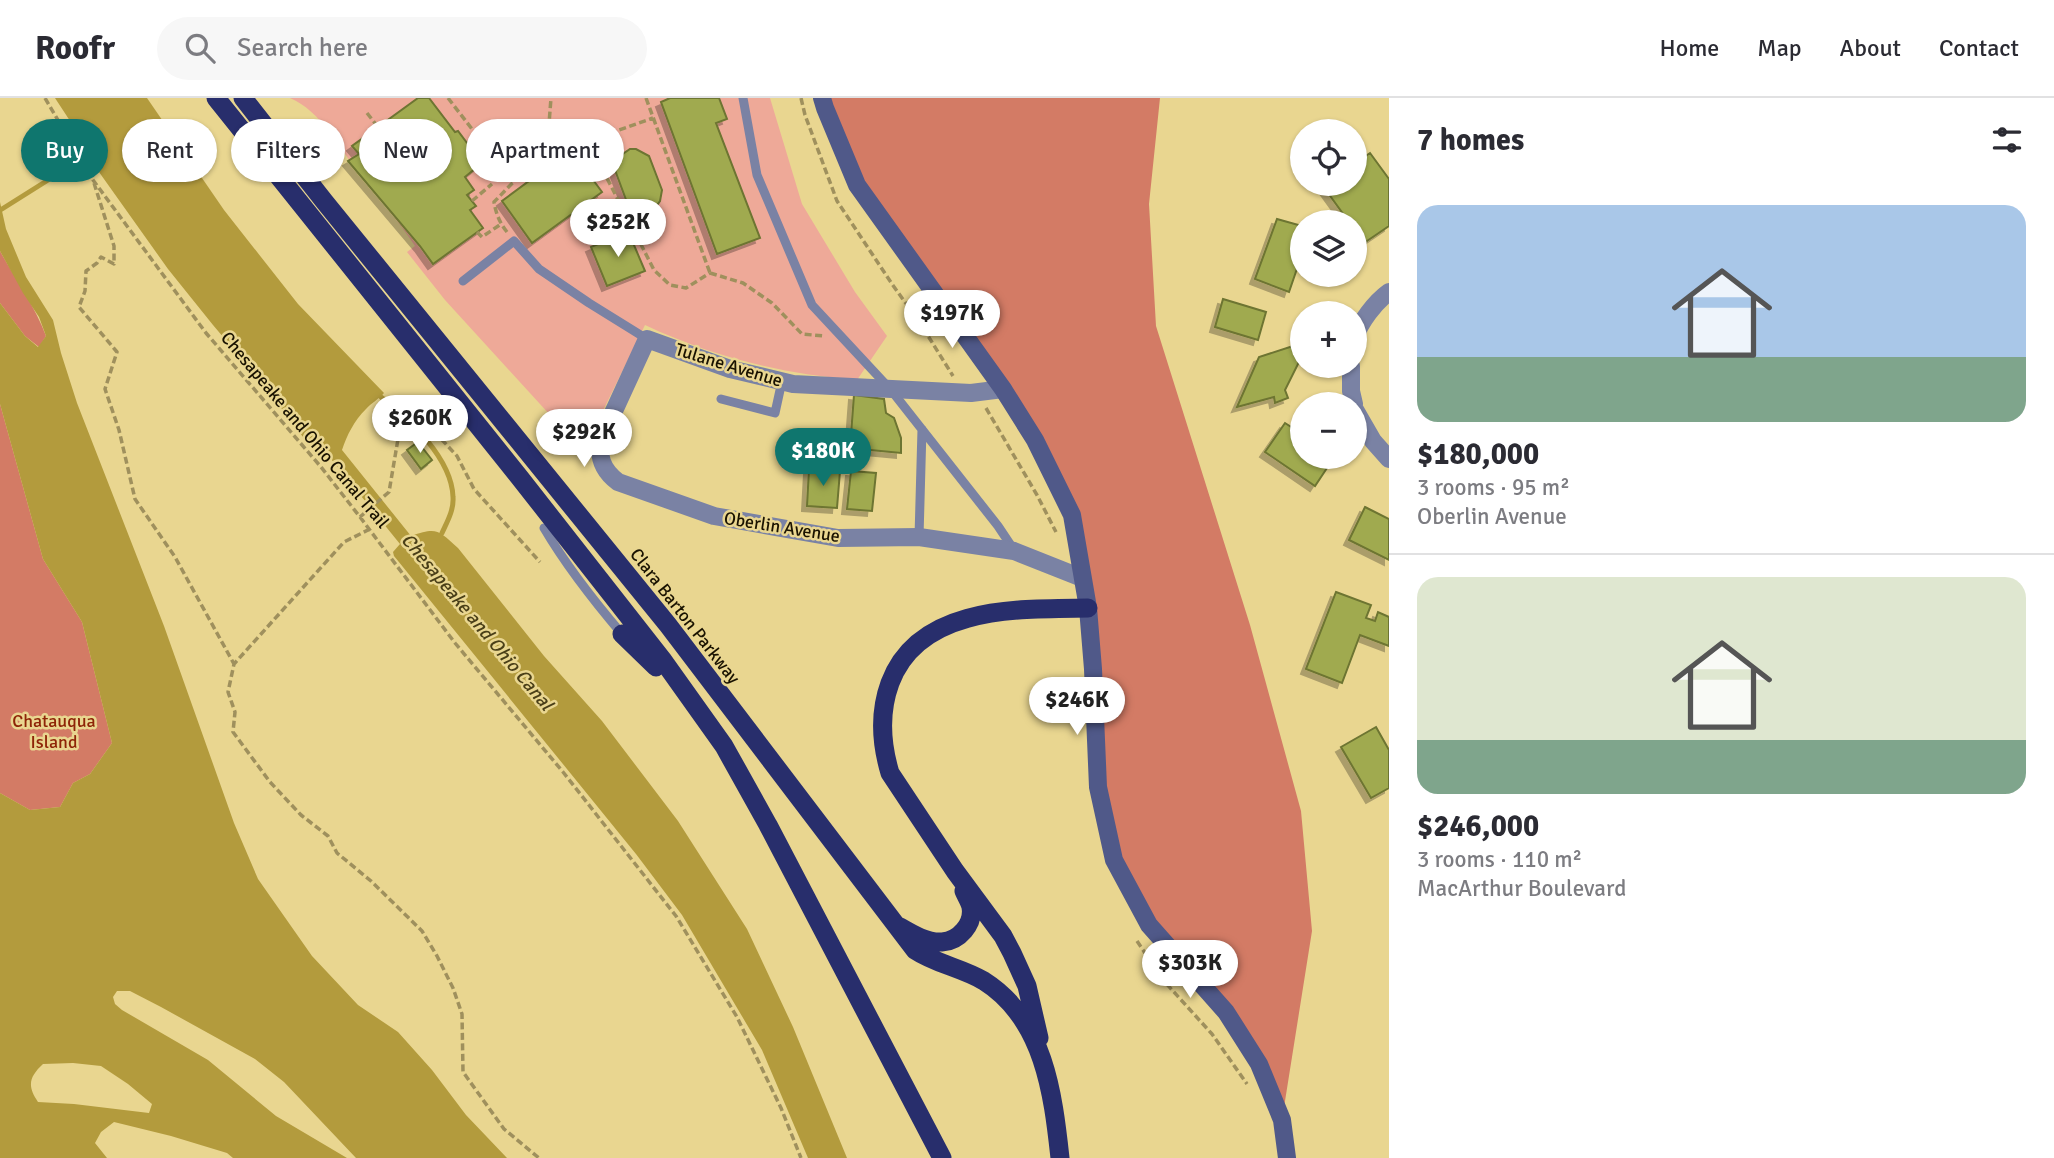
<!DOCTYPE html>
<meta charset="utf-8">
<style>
:root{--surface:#fff;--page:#f7f7f7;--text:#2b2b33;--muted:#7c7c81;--line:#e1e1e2;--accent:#0f766e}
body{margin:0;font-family:Signika,sans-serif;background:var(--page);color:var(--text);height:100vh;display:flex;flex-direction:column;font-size:26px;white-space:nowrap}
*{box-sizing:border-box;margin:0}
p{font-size:23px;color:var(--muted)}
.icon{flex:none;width:38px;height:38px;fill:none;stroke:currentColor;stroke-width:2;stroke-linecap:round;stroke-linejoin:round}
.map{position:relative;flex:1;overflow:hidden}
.panel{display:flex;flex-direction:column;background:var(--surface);width:665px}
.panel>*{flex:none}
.hud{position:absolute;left:21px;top:21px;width:665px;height:63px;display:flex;gap:14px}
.fabs{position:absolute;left:1290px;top:21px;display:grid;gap:14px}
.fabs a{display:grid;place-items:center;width:77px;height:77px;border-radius:50%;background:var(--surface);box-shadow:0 2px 5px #0004;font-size:35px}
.price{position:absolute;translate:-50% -60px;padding:0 16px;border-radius:24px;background:#fff;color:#222;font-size:23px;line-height:46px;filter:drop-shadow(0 2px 4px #0008)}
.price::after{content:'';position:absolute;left:50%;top:42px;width:21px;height:16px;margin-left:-10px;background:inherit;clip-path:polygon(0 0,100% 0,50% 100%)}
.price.current{background:var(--accent);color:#fff}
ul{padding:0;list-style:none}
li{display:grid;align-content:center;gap:14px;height:371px;padding:0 28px}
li+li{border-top:2px solid var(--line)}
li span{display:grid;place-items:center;height:217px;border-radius:21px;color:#555}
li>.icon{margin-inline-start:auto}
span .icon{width:126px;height:126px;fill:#fffc;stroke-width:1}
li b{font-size:30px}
h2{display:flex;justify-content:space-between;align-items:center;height:84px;padding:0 28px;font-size:30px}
.chip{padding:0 24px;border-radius:32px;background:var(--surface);box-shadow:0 2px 5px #0004;font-size:24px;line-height:63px}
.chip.current{background:var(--accent);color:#fff}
header{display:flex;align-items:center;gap:42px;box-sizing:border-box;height:98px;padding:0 35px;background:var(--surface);border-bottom:2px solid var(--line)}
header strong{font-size:33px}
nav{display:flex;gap:38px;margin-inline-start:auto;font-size:24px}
.search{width:490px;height:63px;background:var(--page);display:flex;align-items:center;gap:18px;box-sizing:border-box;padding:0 24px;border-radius:38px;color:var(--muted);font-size:26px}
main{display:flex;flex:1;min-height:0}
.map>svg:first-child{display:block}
.green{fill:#eea998}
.forest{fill:#d37b65}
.water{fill:#b39b3d;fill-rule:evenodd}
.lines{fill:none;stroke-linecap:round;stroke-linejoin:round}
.stream{stroke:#b39b3d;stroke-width:5}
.building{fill:#a0aa50;stroke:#6d7431;stroke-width:2;filter:url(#shadow)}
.path{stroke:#9f905d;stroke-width:3.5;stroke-dasharray:7 3.5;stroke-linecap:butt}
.service{stroke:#7a82a4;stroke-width:9}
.minor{stroke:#7a82a4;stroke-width:18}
.secondary{stroke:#505989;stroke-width:18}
.trunk{stroke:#282e6c;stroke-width:19}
.labels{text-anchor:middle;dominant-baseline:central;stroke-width:5;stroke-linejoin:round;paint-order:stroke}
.street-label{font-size:18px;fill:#191200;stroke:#e9d690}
.park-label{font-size:18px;fill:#8e2407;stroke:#e9d690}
.water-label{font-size:19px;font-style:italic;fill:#4a3f18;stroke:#e9d690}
</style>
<header>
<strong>Roofr</strong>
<div class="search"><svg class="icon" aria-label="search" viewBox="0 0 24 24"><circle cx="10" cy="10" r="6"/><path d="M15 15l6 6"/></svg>Search here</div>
<nav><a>Home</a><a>Map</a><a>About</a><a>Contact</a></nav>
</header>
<main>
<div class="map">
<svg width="1389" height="1060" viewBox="0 0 1389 1060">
<defs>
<filter id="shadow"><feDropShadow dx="-5" dy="5" stdDeviation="0" flood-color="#0004"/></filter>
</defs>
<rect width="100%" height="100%" fill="#e9d690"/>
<path class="green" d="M 290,0 L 770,0 L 802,106 L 855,194 L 887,238 L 857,282 C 782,276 713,259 645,227 L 592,335 L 574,336 L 561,329 L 445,202 L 407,154 L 415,148 C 398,122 378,99 359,75 C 339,50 321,13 290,0 Z"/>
<path class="forest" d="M 822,0 L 1160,0 L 1149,106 L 1156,228 L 1250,527 L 1301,713 L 1312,833 L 1282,1022 L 1259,966 L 1149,827 L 1114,762 L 1072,417 L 1035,342 L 857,87 Z
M 0,153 C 15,181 35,208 46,238 L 39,249 L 25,238 L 0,205 Z
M 0,306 L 43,461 L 82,524 L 112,645 L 90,676 L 73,685 L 60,709 L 30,712 L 0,695 Z"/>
<path class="water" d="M 55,0 L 147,0 L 224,112 L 298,206 L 384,295 C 378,302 371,305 366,311 C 354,323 347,337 342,352 L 411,438 C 437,429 438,432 458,450 L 544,558 L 602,623 L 678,723 L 747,831 L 793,929 L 847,1060 L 808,1060 L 762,952 L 682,817 L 636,756 L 394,458 L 393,454 L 400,446 L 331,361 L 320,350 L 312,351 L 266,290 L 213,227 L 168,171 L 99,74 L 91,55 Z
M 0,104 L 6,131 L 26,179 L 53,222 L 61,255 L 77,305 L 164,528 L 234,725 L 258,781 L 312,858 L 358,907 L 398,934 L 432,972 L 466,1017 L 507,1060 L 356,1060 L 284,984 L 255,961 L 161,909 L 130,893 L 117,893 L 113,899 L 115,906 L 122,912 L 208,962 L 276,1018 L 347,1060 L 233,1060 L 227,1055 L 171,1038 L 114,1024 L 101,1034 L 95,1045 L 107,1060 L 0,1060 L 0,695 L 30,712 L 60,709 L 73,685 L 90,676 L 112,645 L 82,524 L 43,461 L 0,306 L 0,205 L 25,238 L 38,249 L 46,238 L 39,219 L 23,195 L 0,153 ZM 73,965 L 101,968 L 128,986 L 152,1006 L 149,1015 L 74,1006 L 38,1004 C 27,988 29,979 43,966 Z"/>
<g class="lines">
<path class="stream" d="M 2,111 L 91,55 L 93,48
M 381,299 C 409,320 452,361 453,399 C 454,412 447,424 442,435"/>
</g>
<path class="building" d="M 418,0 L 429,0 L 455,34 L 458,33 L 482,65 L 465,79 L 474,92 L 467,97 L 476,108 L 470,112 L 483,130 L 433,166 L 420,148 L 348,63 L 359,56 L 352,48 Z
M 670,0 L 719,0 L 727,21 L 716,25 L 760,140 L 717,156 L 661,4 Z
M 630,51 L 636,51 L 649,58 L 662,92 L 660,103 L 655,110 L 649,113 L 641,114 L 628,107 L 615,72 L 614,66 L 617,60 Z
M 571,52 L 602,94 L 532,145 L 502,103 Z
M 1370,55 L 1389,81 L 1389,128 L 1364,145 L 1354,132 L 1354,124 L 1349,124 L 1323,88 L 1325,86 L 1354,86 L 1354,66 Z
M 1326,114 L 1334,124 L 1309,124 Z
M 1277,121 L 1302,128 L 1302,156 L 1289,194 L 1255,181 Z
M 628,133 L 645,173 L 607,188 L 591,149 Z
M 1223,201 L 1266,214 L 1258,242 L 1215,229 Z
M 1293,248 L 1299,264 L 1285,292 L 1288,300 L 1275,305 L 1274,299 L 1237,309 L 1259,259 Z
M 854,297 L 884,301 L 886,315 L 894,320 L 901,340 L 901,355 L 850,350 Z
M 1285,325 L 1302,336 L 1302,359 L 1329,359 L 1333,361 L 1315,388 L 1265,354 Z
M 418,344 L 432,362 L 421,371 L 407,352 Z
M 809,371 L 840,373 L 837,410 L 807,408 Z
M 851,373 L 876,375 L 872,413 L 847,411 Z
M 1365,409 L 1389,421 L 1389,462 L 1349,442 Z
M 1336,494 L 1371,507 L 1366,520 L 1375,523 L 1378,514 L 1389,519 L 1389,548 L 1360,537 L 1342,585 L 1306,571 Z
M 1376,629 L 1389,652 L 1389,690 L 1371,700 L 1341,649 Z"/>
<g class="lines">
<path class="path" d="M 45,0 L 93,82 L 206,235 L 321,369 L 360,419 L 455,545 L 563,674 L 676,818 L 737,919 L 781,1010 L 801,1060
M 448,0 L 513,84
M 646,0 L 710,175
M 801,0 L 805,17 L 837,103 L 892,186 L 920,225 L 953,278
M 367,15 L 378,29
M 548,39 L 588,43 L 653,20
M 588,43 L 654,172 L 670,187 L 686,190 L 710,175
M 94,85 L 114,148 L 114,166 L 101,159 L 97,165 L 86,173 L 85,193 L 79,209 L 117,254 L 105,291 L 119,332 L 135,401 L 175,459 L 234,566
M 472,103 L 492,86
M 477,134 L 482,139 L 501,126
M 507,134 C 499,124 496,115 494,104 L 532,65 L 548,39 L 551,0
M 710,175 L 743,185 L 772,205 L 802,236 L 824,238
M 986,310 L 1037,397 L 1056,434
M 360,419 L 389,394 L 398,341 L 404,330 L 419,317 L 457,358 L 474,391 L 540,464
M 370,431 L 344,444 L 234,566 L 228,594 L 235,614 L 233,634 L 270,684 L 301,717 L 328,738 L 337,755 L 371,783 L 422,833 L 437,858 L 453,890 L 462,916 L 463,974 L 504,1031 L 539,1060
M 1137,843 L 1163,882 L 1212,936 L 1247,986"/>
<path class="service" d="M 743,0 L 757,77 L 812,207 L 891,292 L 998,428 L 1014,452
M 463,183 L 514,143 L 539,171 L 589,205 L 647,241
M 721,301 L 775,315 L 782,283
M 544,430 C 567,469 593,502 622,536
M 919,439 L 922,331"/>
<path class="minor" d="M 1354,241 C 1360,224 1375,204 1389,194
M 1351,268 L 1351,293 L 1354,306
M 1003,291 L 971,295 L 793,286 L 730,271 L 647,241 L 602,339 C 597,358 602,372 618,384 L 714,418 L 838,440 L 919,439 L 1014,453 L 1082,480
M 1354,310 L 1373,343 L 1389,361"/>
<path class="secondary" d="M 822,0 L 825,10 L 857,87 L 1003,291 L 1035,342 L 1072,417 L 1088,510 L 1093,571 L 1098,689 L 1114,762 L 1149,827 L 1226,914 L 1259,966 L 1282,1022 L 1287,1060"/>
<path class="trunk" d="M 216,0 L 520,380 L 662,561 L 724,648 L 768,727 L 942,1060
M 243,0 L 324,103 L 668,527 L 915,852 C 936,866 962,870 984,883 C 1044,921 1053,995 1060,1060
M 622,536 L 656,569
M 900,829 C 912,836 927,845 942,844 C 959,843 974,826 971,809 C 970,804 966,798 964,793
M 1039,940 L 1027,888 L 1012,855 L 1003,838 L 955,773 L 890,675 C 881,645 879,615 890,585 C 919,507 1019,511 1088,510"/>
</g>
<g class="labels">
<g class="street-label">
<text transform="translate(729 267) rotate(17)">Tulane Avenue</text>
<text transform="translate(305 332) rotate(50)">Chesapeake and Ohio Canal Trail</text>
<text transform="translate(782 429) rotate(9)">Oberlin Avenue</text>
<text transform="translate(685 518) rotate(52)">Clara Barton Parkway</text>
</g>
<g class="park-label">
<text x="54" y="623">Chatauqua<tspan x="54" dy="21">Island</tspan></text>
</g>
<g class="water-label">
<text transform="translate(477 524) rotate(50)">Chesapeake and Ohio Canal</text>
</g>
</g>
</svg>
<div class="fabs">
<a><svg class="icon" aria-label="locate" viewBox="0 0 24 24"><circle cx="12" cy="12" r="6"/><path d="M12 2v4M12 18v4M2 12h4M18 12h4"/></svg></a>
<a><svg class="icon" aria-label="layers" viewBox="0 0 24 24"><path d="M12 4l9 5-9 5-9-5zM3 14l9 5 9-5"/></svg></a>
<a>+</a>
<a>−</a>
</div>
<b class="price" style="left:618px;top:161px">$252K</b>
<b class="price" style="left:952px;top:252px">$197K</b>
<b class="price" style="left:420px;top:357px">$260K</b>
<b class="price" style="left:584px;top:371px">$292K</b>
<b class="price current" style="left:823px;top:390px">$180K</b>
<b class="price" style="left:1077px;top:639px">$246K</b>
<b class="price" style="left:1190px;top:902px">$303K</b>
<div class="hud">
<a class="chip current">Buy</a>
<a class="chip">Rent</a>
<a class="chip">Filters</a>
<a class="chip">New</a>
<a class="chip">Apartment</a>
</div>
</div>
<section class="panel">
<h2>7 homes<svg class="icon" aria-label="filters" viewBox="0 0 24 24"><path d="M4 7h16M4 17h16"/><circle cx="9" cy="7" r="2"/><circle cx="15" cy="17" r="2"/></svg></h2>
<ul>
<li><span style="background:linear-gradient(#a9c7e8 70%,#7fa58c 0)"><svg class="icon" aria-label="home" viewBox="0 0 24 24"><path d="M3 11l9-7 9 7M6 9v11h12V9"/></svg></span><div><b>$180,000</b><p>3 rooms · 95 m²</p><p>Oberlin Avenue</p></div></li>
<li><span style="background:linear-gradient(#dfe7d0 75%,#7fa58c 0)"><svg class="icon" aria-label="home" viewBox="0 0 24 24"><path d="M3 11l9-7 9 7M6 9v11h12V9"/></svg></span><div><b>$246,000</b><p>3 rooms · 110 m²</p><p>MacArthur Boulevard</p></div></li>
</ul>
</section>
</main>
